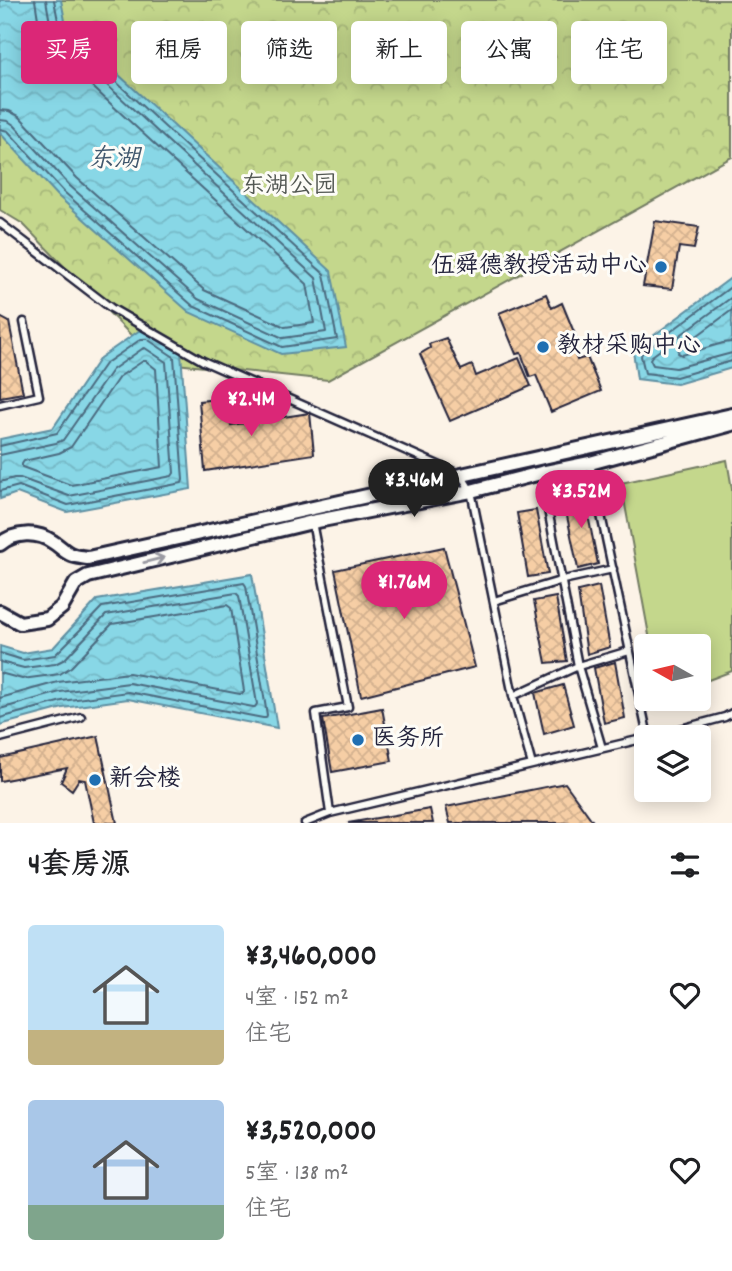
<!DOCTYPE html>
<html lang="zh">
<meta charset="utf-8">
<style>
:root{--surface:#fff;--page:#f2f2f2;--text:#202124;--muted:#757577;--accent:#db2777}
body{margin:0;font-family:Dekko,"LXGW WenKai TC",sans-serif;background:var(--page);color:var(--text);height:100vh;display:flex;flex-direction:column;font-size:26px;white-space:nowrap}
*{box-sizing:border-box;margin:0}
p{font-size:23px;color:var(--muted)}
.icon{flex:none;width:38px;height:38px;fill:none;stroke:currentColor;stroke-width:2;stroke-linecap:round;stroke-linejoin:round}
.map{position:relative;height:823px;overflow:hidden}
.sheet{display:flex;flex-direction:column;background:var(--surface);flex:1}
.sheet>*{flex:none}
.top-card{position:absolute;left:21px;top:21px;width:691px;height:63px;display:flex;gap:14px}
.needle{width:46px;rotate:278deg}
.buttons{position:absolute;left:634px;top:634px;display:grid;gap:14px}
.buttons a{display:grid;place-items:center;width:77px;height:77px;border-radius:7px;background:var(--surface);box-shadow:0 4px 18px #0003;font-size:35px}
.price{position:absolute;translate:-50% -60px;padding:0 16px;border-radius:24px;background:var(--accent);color:#fff;font-size:23px;line-height:46px;filter:drop-shadow(0 2px 4px #0008)}
.price::after{content:'';position:absolute;left:50%;top:42px;width:21px;height:16px;margin-left:-10px;background:inherit;clip-path:polygon(0 0,100% 0,50% 100%)}
.price.on{background:#222;color:#fff}
ul{padding:0;list-style:none}
li{display:flex;align-items:center;gap:21px;height:175px;padding:0 28px}
li span{display:grid;place-items:center;flex:none;width:196px;height:140px;border-radius:7px;color:#555}
li>.icon{margin-inline-start:auto}
span .icon{width:84px;height:84px;fill:#fffc;stroke-width:1}
li b{font-size:30px}
h2{display:flex;justify-content:space-between;align-items:center;height:84px;padding:0 28px;font-size:30px}
.pill{padding:0 24px;border-radius:7px;background:var(--surface);box-shadow:0 4px 18px #0003;font-size:24px;line-height:63px}
.pill.on{background:var(--accent);color:#fff}
.map>svg:first-child{display:block}
.green{fill:#c4d78c;stroke:#737c64;stroke-width:2}
.forest{fill:url(#forest-crowns);stroke:#737c64;stroke-width:2}
.water{fill:url(#water-waves);stroke:#5f8fa2;stroke-width:2}
.lines{fill:none;stroke-linecap:round;stroke-linejoin:round}
.shore{stroke:#4b6a7f;stroke-width:2}
.building{fill:url(#building-cross-hatch);stroke:#22223b;stroke-width:2}
.service-casing{stroke:#22223b;stroke-width:11}
.minor-casing{stroke:#22223b;stroke-width:18}
.service{stroke:#fdfcf7;stroke-width:6}
.minor{stroke:#fdfcf7;stroke-width:12}
.oneway{stroke:#9a9aa2}
.poi-dot{fill:#1f6fb2;stroke:#fdfcf7;stroke-width:2.5}
.labels{text-anchor:middle;dominant-baseline:central;stroke-width:6;stroke-linejoin:round;paint-order:stroke}
.park-label{font-size:24px;fill:#535853;stroke:#fdfcf7}
.poi-label{font-size:24px;fill:#22223b;stroke:#fdfcf7;text-anchor:start}
.water-label{font-size:26px;font-style:italic;fill:#41586e;stroke:#fdfcf7}
</style>
<div class="map">
<svg width="732" height="823" viewBox="0 0 732 823">
<defs>
<pattern id="forest-crowns" width="20" height="18" patternUnits="userSpaceOnUse" patternTransform="scale(1.75)"><rect width="20" height="18" fill="#c4d78c"/><path d="M2 6a3 3 0 1 1 6 0M12 15a3 3 0 1 1 6 0" fill="none" stroke="#a8b87a"/></pattern>
<pattern id="water-waves" width="16" height="10" patternUnits="userSpaceOnUse" patternTransform="scale(1.75)"><rect width="16" height="10" fill="#88d7e6"/><path d="M0 5q4-4 8 0t8 0" fill="none" stroke="#75b8c6"/></pattern>
<pattern id="building-cross-hatch" width="8" height="8" patternUnits="userSpaceOnUse" patternTransform="scale(1.75)"><rect width="8" height="8" fill="#f6cea5"/><path d="M0 0l8 8M0 8l8-8" fill="none" stroke="#d3b18f"/></pattern>
</defs>
<rect width="100%" height="100%" fill="#fcf3e7"/>
<filter id="ink" filterUnits="userSpaceOnUse"><feTurbulence type="fractalNoise" baseFrequency=".0143" numOctaves="2"/><feDisplacementMap in="SourceGraphic" scale="14" xChannelSelector="R" yChannelSelector="G"/><feConvolveMatrix kernelMatrix="1 2 1 2 8 2 1 2 1" color-interpolation-filters="sRGB"/></filter>
<g filter="url(#ink)">
<path class="green" d="M 727,460 L 732,489 L 732,671 L 698,684 L 698,646 L 651,646 L 621,483 Z"/>
<path class="forest" d="M 0,0 L 732,0 L 732,157 L 328,380 L 157,362 L 23,224 L 0,210 Z"/>
<path class="water" d="M 0,0 L 61,0 L 66,26 L 331,271 L 346,347 L 281,354 L 189,312 L 59,197 L 0,133 Z
M 732,277 L 732,368 L 677,384 L 637,379 L 633,351 Z
M 140,330 L 150,333 L 181,352 L 191,489 L 67,512 L 17,493 L 0,499 L 0,439 L 53,428 L 100,358 Z
M 252,574 L 277,728 L 128,699 L 63,708 L 0,725 L 0,646 L 23,653 L 53,648 L 97,600 Z"/>
<g class="lines">
<path class="shore" d="M 0,110 L 9,111 L 19,116 L 77,178 L 204,290 L 285,327 L 314,323 L 307,284 L 113,106 L 47,44 L 40,32 L 35,0
M 0,120 L 8,121 L 14,125 L 70,186 L 198,299 L 283,338 L 326,332 L 316,278 L 55,37 L 51,29 L 46,0
M 0,129 L 8,131 L 64,192 L 193,306 L 282,347 L 337,339 L 324,274 L 61,31 L 59,26 L 54,0
M 732,286 L 642,353 L 641,356 L 645,373 L 676,377 L 732,361
M 732,297 L 652,356 L 650,359 L 653,365 L 676,368 L 732,353
M 732,310 L 679,349 L 678,353 L 682,355 L 723,343 L 732,342
M 143,361 L 146,361 L 156,369 L 162,467 L 71,485 L 22,467 L 22,464 L 24,461 L 59,453 L 71,447 L 119,377 Z
M 0,446 L 57,433 L 105,364 L 141,339 L 147,339 L 174,357 L 183,480 L 182,483 L 68,505 L 19,486 L 0,491
M 0,455 L 56,443 L 63,440 L 112,370 L 142,349 L 145,348 L 166,362 L 174,473 L 172,476 L 69,496 L 20,478 L 14,478 L 0,482
M 0,653 L 23,660 L 55,655 L 81,629 L 102,607 L 244,583 L 246,586 L 267,715 L 266,718 L 263,718 L 128,692 L 62,701 L 0,718
M 0,662 L 24,668 L 55,664 L 65,659 L 106,615 L 236,593 L 239,596 L 257,704 L 255,707 L 253,707 L 129,683 L 60,692 L 0,709
M 0,673 L 22,679 L 60,674 L 71,667 L 112,624 L 227,605 L 231,608 L 244,691 L 243,693 L 240,694 L 129,673 L 58,682 L 0,698"/>
</g>
<path class="building" d="M 655,221 L 699,227 L 694,249 L 679,247 L 672,289 L 643,286 Z
M 546,294 L 552,308 L 562,303 L 576,337 L 570,340 L 577,360 L 587,357 L 601,391 L 551,412 L 536,375 L 530,377 L 521,353 L 516,354 L 499,313 Z
M 0,317 L 9,322 L 23,393 L 0,397 Z
M 446,338 L 461,370 L 472,365 L 476,376 L 519,358 L 531,386 L 450,421 L 420,354 L 430,348 L 429,344 Z
M 228,398 L 231,425 L 310,413 L 314,454 L 205,471 L 199,401 Z
M 583,491 L 598,564 L 578,569 L 563,497 Z
M 536,510 L 548,574 L 528,577 L 517,513 Z
M 444,547 L 475,667 L 361,696 L 335,570 Z
M 599,586 L 610,647 L 587,654 L 578,591 Z
M 556,597 L 567,661 L 546,663 L 534,601 Z
M 615,662 L 625,718 L 604,723 L 594,668 Z
M 563,685 L 574,725 L 544,734 L 535,693 Z
M 382,708 L 392,761 L 332,772 L 323,719 Z
M 98,736 L 117,823 L 94,823 L 85,780 L 79,779 L 72,790 L 61,782 L 67,768 L 0,781 L 0,758 Z
M 565,783 L 594,823 L 450,823 L 446,807 Z
M 430,809 L 433,823 L 348,823 Z"/>
<g class="lines">
<g class="service-casing">
<path id="service" d="M 0,223 L 111,308 L 203,361 L 461,475 L 471,491 L 513,696 L 532,765 L 646,738
M 0,405 L 39,396 L 24,322
M 590,463 L 648,737
M 541,473 L 578,666 L 602,748
M 312,522 L 348,707 L 316,713 L 330,813
M 494,601 L 563,580 L 613,569
M 513,696 L 578,666 L 629,651
M 651,737 L 725,717 L 732,713
M 0,738 L 81,717
M 305,823 L 330,813 L 532,765"/>
</g>
<g class="minor-casing">
<path id="minor" d="M 0,544 C 15,532 37,531 53,542 C 60,546 64,552 72,555 C 77,557 83,557 88,558 L 732,415
M 0,612 L 20,623 L 47,619 L 62,607 L 76,583 L 88,576 L 312,522 L 471,491 L 541,473 L 590,463 L 732,424"/>
</g>
<use href="#service" class="service"/>
<use href="#minor" class="minor"/>
</g>
<defs><path id="oneway-shaft" d="M-6 0H5M1.5-3L5.5 0L1.5 3" fill="none" stroke-width="1.6" stroke-linecap="round" stroke-linejoin="round" transform="scale(1.75)"/></defs>
<use class="oneway" href="#oneway-shaft" transform="translate(154 560) rotate(-14)"/>
</g>
<g class="poi-dot">
<circle cx="661" cy="267" r="7"/>
<circle cx="543" cy="347" r="7"/>
<circle cx="358" cy="740" r="7"/>
<circle cx="95" cy="780" r="7"/>
</g>
<g class="labels">
<g class="park-label">
<text x="289" y="187">东湖公园</text>
</g>
<g class="poi-label">
<text x="647" y="267" text-anchor="end">伍舜德教授活动中心</text>
<text x="557" y="347">教材采购中心</text>
<text x="372" y="740">医务所</text>
<text x="109" y="780">新会楼</text>
</g>
<g class="water-label">
<text x="114" y="160">东湖</text>
</g>
</g>
</svg>
<div class="buttons">
<a><svg class="needle" viewBox="-14 -14 28 28"><path d="M0-13l5 13h-10z" fill="#e53935"/><path d="M0 13l5-13h-10z" fill="#757577"/></svg></a>
<a><svg class="icon" aria-label="layers" viewBox="0 0 24 24"><path d="M12 4l9 5-9 5-9-5zM3 14l9 5 9-5"/></svg></a>
</div>
<b class="price" style="left:251px;top:438px">¥2.4M</b>
<b class="price on" style="left:414px;top:519px">¥3.46M</b>
<b class="price" style="left:581px;top:530px">¥3.52M</b>
<b class="price" style="left:404px;top:621px">¥1.76M</b>
<div class="top-card">
<a class="pill on">买房</a>
<a class="pill">租房</a>
<a class="pill">筛选</a>
<a class="pill">新上</a>
<a class="pill">公寓</a>
<a class="pill">住宅</a>
</div>
</div>
<section class="sheet">
<h2>4套房源<svg class="icon" aria-label="filters" viewBox="0 0 24 24"><path d="M4 7h16M4 17h16"/><circle cx="9" cy="7" r="2"/><circle cx="15" cy="17" r="2"/></svg></h2>
<ul>
<li><span style="background:linear-gradient(#bfe0f5 75%,#c2b280 0)"><svg class="icon" aria-label="home" viewBox="0 0 24 24"><path d="M3 11l9-7 9 7M6 9v11h12V9"/></svg></span><div><b>¥3,460,000</b><p>4室 · 152 m²</p><p>住宅</p></div><svg class="icon" aria-label="heart" viewBox="0 0 24 24"><path d="M12 20l-8-8c-3-5 5-10 8-4 3-6 11-1 8 4z"/></svg></li>
<li><span style="background:linear-gradient(#a9c7e8 75%,#7fa58c 0)"><svg class="icon" aria-label="home" viewBox="0 0 24 24"><path d="M3 11l9-7 9 7M6 9v11h12V9"/></svg></span><div><b>¥3,520,000</b><p>5室 · 138 m²</p><p>住宅</p></div><svg class="icon" aria-label="heart" viewBox="0 0 24 24"><path d="M12 20l-8-8c-3-5 5-10 8-4 3-6 11-1 8 4z"/></svg></li>
</ul>
</section>
